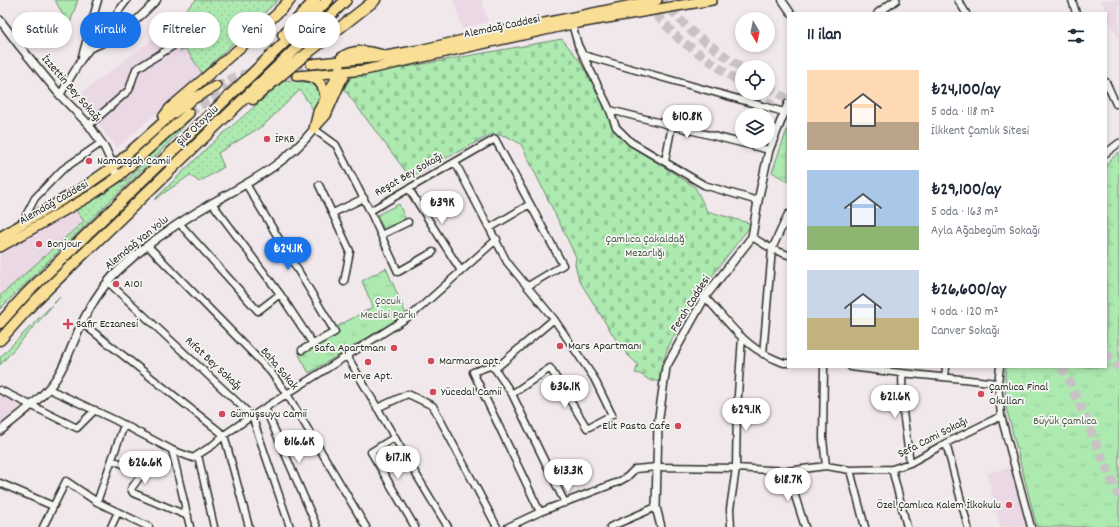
<!DOCTYPE html>
<html lang="tr">
<meta charset="utf-8">
<style>
:root{--surface:#fff;--page:#f2f2f3;--text:#1f2937;--muted:#747a83;--accent:#1a73e8}
body{margin:0;font-family:Dekko,sans-serif;background:var(--page);color:var(--text);height:100vh;display:flex;flex-direction:column;font-size:15px;white-space:nowrap}
*{box-sizing:border-box;margin:0}
p{font-size:13px;color:var(--muted)}
.icon{flex:none;width:22px;height:22px;fill:none;stroke:currentColor;stroke-width:2;stroke-linecap:round;stroke-linejoin:round}
.map{position:relative;flex:1;overflow:hidden}
.sheet{position:absolute;left:787px;top:12px;width:320px;height:356px;display:flex;flex-direction:column;background:var(--surface);border-radius:0px;box-shadow:0 2px 6px #0003}
.sheet>*{flex:none}
.top-card{position:absolute;left:12px;top:12px;width:380px;height:36px;display:flex;gap:8px}
.needle{width:26px;rotate:170deg}
.fabs{position:absolute;left:735px;top:12px;display:grid;gap:8px}
.fabs a{display:grid;place-items:center;width:40px;height:40px;border-radius:50%;background:var(--surface);box-shadow:0 2px 6px #0003;font-size:20px}
.price{position:absolute;translate:-50% -34px;padding:0 9px;border-radius:14px;background:#fff;color:#222;font-size:13px;line-height:26px;filter:drop-shadow(0 1px 2px #0008)}
.price::after{content:'';position:absolute;left:50%;top:24px;width:12px;height:9px;margin-left:-6px;background:inherit;clip-path:polygon(0 0,100% 0,50% 100%)}
.price.active{background:var(--accent);color:#fff}
ul{padding:0;list-style:none}
li{display:flex;align-items:center;gap:12px;height:100px;padding:0 20px}
li span{display:grid;place-items:center;flex:none;width:112px;height:80px;border-radius:0px;color:#555}
li>.icon{margin-inline-start:auto}
span .icon{width:48px;height:48px;fill:#fffc;stroke-width:1}
li b{font-size:17px}
h2{display:flex;justify-content:space-between;align-items:center;height:48px;padding:0 20px;font-size:17px}
.pill{padding:0 14px;border-radius:18px;background:var(--surface);box-shadow:0 2px 6px #0003;font-size:14px;line-height:36px}
.pill.active{background:var(--accent);color:#fff}
.map>svg:first-child{display:block}
.built{fill:#ebd8e5}
.grass{fill:url(#grass-dots);stroke:#6c8a6e}
.cemetery{fill:url(#cemetery-stones);stroke:#6c8a6e}
.park{fill:url(#park-tufts);stroke:#6c8a6e}
.lines{fill:none;stroke-linecap:round;stroke-linejoin:round}
.primary-tunnel{stroke:#c9c2c5;stroke-width:9;stroke-dasharray:9 4.5;stroke-linecap:butt}
.minor-casing{stroke:#2b2b2b;stroke-width:9}
.tertiary-casing{stroke:#2b2b2b;stroke-width:10}
.primary-casing{stroke:#2b2b2b;stroke-width:12}
.trunk-casing{stroke:#2b2b2b;stroke-width:13}
.minor{stroke:#f6f6f2;stroke-width:6}
.tertiary{stroke:#f6f6f2;stroke-width:7}
.primary{stroke:#f9df96;stroke-width:9}
.trunk{stroke:#f9df96;stroke-width:10}
.poi-dot{fill:#d1495b;stroke:#f6f6f2;stroke-width:1.5}
.labels{text-anchor:middle;dominant-baseline:central;stroke-width:3.5;stroke-linejoin:round;paint-order:stroke}
.street-label{font-size:12px;fill:#2b2b2b;stroke:#f6f6f2}
.poi-label{font-size:12px;fill:#2b2b2b;stroke:#f6f6f2;text-anchor:start}
.park-label{font-size:12px;fill:#4c5b4c;stroke:#f6f6f2}
</style>
<div class="map">
<svg width="1119" height="527" viewBox="0 0 1119 527">
<defs>
<pattern id="grass-dots" width="8" height="8" patternUnits="userSpaceOnUse"><rect width="8" height="8" fill="#adeab0"/><path d="M2 2h.1M6 6h.1" fill="none" stroke="#95c998" stroke-width="1.8" stroke-linecap="round"/></pattern>
<pattern id="cemetery-stones" width="16" height="16" patternUnits="userSpaceOnUse"><rect width="16" height="16" fill="#adeab0"/><path d="M2 7V4a2 2 0 0 1 4 0v3zM10 15v-3a2 2 0 0 1 4 0v3z" fill="#95c998"/></pattern>
<pattern id="park-tufts" width="24" height="20" patternUnits="userSpaceOnUse"><rect width="24" height="20" fill="#adeab0"/><path d="M3 7l-1-3M5 7V3M7 7l1-3M15 17l-1-3M17 17v-4M19 17l1-3" fill="none" stroke="#95c998"/></pattern>
</defs>
<rect width="100%" height="100%" fill="#f1e8ec"/>
<filter id="ink" filterUnits="userSpaceOnUse"><feTurbulence type="fractalNoise" baseFrequency=".025" numOctaves="2"/><feDisplacementMap in="SourceGraphic" scale="8" xChannelSelector="R" yChannelSelector="G"/><feConvolveMatrix kernelMatrix="1 2 1 2 8 2 1 2 1" color-interpolation-filters="sRGB"/></filter>
<g filter="url(#ink)">
<path class="built" d="M 454,0 L 482,0 L 488,22 L 462,29 Z
M 1101,0 L 1119,0 L 1119,40 L 1109,20 Z
M 163,31 L 181,51 L 185,49 L 202,73 L 117,148 L 76,97 Z
M 74,208 L 84,221 L 0,296 L 0,251 Z
M 0,395 L 21,407 L 0,424 Z
M 1011,467 L 1020,497 L 1028,527 L 1000,527 L 987,473 Z"/>
<path class="grass" d="M 196,0 L 278,0 L 202,73 L 186,49 L 181,51 L 163,31 Z
M 285,80 L 312,83 L 321,93 L 319,101 L 314,111 L 300,90 L 264,125 L 218,153 L 224,167 L 199,182 L 190,175 L 154,200 L 209,146 Z
M 191,119 L 155,157 L 0,309 L 0,296 L 84,221 L 74,208 L 129,178 L 161,143 Z
M 60,297 L 0,365 L 0,357 Z"/>
<path class="cemetery" d="M 562,39 L 579,60 L 606,106 L 610,122 L 617,133 L 633,147 L 695,187 L 707,211 L 752,224 C 731,251 710,277 692,306 C 676,332 663,350 659,381 L 651,381 L 640,374 L 635,373 L 638,365 L 621,348 L 579,280 L 575,264 L 576,257 L 521,144 L 506,136 L 492,134 L 410,177 L 344,89 L 351,77 Z"/>
<path class="park" d="M 55,0 L 78,0 L 69,26 Z
M 788,127 L 788,182 L 772,172 Z
M 1119,152 L 1119,527 L 1037,527 L 1006,407 L 1005,375 L 1006,367 L 1106,367 L 1106,164 Z
M 399,204 L 406,220 L 385,231 L 377,215 Z
M 386,268 L 406,314 L 309,373 L 299,355 L 339,334 L 336,327 L 373,307 L 362,281 Z"/>
<g class="lines">
<path class="primary-tunnel" d="M 661,0 L 692,32 L 742,68
M 647,5 L 679,39 L 742,84
M 216,86 L 237,76 L 257,71 L 311,64
M 768,86 L 788,100
M 755,93 L 788,117
M 189,113 C 205,103 221,92 238,86 C 257,80 278,79 297,76
M 1106,353 L 1119,368
M 1061,367 L 1067,375 L 1119,497"/>
<g class="minor-casing">
<path id="minor" d="M 782,0 L 791,13
M 958,0 L 966,13
M 1072,0 L 1076,13
M 572,24 L 578,45 L 608,106 L 616,127 L 631,142 L 704,185 L 758,201
M 91,48 L 120,36 L 157,0
M 583,55 L 784,112
M 82,56 L 98,0
M 1106,82 L 1116,104
M 60,95 L 81,60 L 127,0
M 610,110 L 769,150
M 89,125 L 129,90 L 136,69 L 173,46
M 314,129 L 336,145 L 370,211 L 455,162 L 507,262 L 554,319 L 594,378 L 612,415 L 587,428 L 550,368 L 512,394
M 1106,153 L 1119,143
M 665,161 L 672,125
M 455,162 L 495,139 L 530,204 L 490,228
M 246,184 L 335,332 L 302,350
M 319,185 L 350,251 L 344,282
M 409,189 L 461,271
M 212,203 L 280,294 L 313,344
M 370,211 L 381,235
M 333,213 L 364,198
M 408,222 L 381,235 L 398,272 L 433,252
M 22,223 L 35,198 L 62,170 L 101,143
M 179,223 L 258,311 L 280,294
M 752,237 L 772,249 L 788,255
M 148,246 L 270,371 L 287,394 L 366,527
M 108,282 L 252,416 L 290,527
M 528,286 L 563,265 L 530,204
M 705,297 C 723,316 739,339 761,352 C 768,357 777,360 784,363 L 788,363
M 82,323 L 224,435 L 249,527
M 763,354 L 772,249 L 788,214
M 347,356 C 381,413 413,471 448,527
M 824,367 L 823,439 L 826,466
M 851,367 C 900,374 949,377 998,383
M 1000,367 L 998,383 L 1001,416 L 1031,527
M 495,369 L 554,319
M 902,373 L 903,412 L 910,463
M 945,376 L 946,367
M 49,389 L 115,420 L 172,450 L 193,458 L 213,445 L 224,435 L 252,416 L 413,314 L 497,239
M 0,390 L 77,428 L 95,410
M 265,408 L 317,527
M 377,408 L 408,394 L 433,406 L 497,527
M 124,425 L 97,502 L 149,527
M 395,437 L 371,452 L 415,527
M 946,443 L 968,527
M 172,450 L 190,527
M 198,455 L 214,527
M 112,460 L 139,470 L 141,475 L 131,489 L 133,493 L 188,516
M 892,469 L 907,527
M 850,470 L 865,527
M 787,471 L 805,527
M 0,483 L 53,506
M 540,512 L 473,372 L 490,366 L 495,369 L 512,394 L 565,503
M 43,527 L 66,481 L 97,502
M 111,527 L 118,512
M 508,527 L 540,512 L 618,482 L 627,477 L 635,469 L 658,467 L 736,468 L 787,471 L 826,466 L 850,470 L 892,469 L 910,463 L 946,443 L 1001,416
M 610,527 L 656,507
M 731,527 L 730,509 L 736,468 L 737,409 L 742,337"/>
</g>
<g class="tertiary-casing">
<path id="tertiary" d="M 878,13 L 896,0
M 0,20 L 18,44 L 60,95 L 89,125 L 105,148 L 118,177
M 0,431 C 19,415 43,399 57,377 C 67,362 73,342 81,325 C 91,304 105,282 123,266 C 149,242 181,221 212,203 C 251,181 285,165 314,129
M 661,527 L 656,507 L 658,424 L 666,367 L 705,297 L 752,237 L 758,201 L 769,150 L 788,104"/>
</g>
<g class="primary-casing">
<path id="primary" d="M 311,64 L 380,57 L 420,50 L 485,35 L 657,0
M 297,76 L 365,70 L 572,24 L 712,0
M 306,76 C 318,77 324,86 325,97
M 163,117 L 170,108 L 250,39 L 285,6
M 316,126 L 326,115 L 341,81 L 344,77
M 314,129 L 318,112 L 339,73 L 341,58 C 352,48 370,51 383,55
M 0,237 L 84,187 L 114,166 L 171,115 L 193,99 L 216,86
M 0,247 L 90,196 L 118,177 L 166,133 L 189,113"/>
</g>
<g class="trunk-casing">
<path id="trunk" d="M 280,10 L 290,0
M 283,35 L 315,0
M 253,99 L 300,59 L 375,0
M 0,323 L 25,295 L 81,240 L 328,0
M 0,340 L 35,301 L 346,0"/>
</g>
<use href="#minor" class="minor"/>
<use href="#tertiary" class="tertiary"/>
<use href="#primary" class="primary"/>
<use href="#trunk" class="trunk"/>
</g>
</g>
<g class="poi-dot">
<circle cx="267" cy="139" r="4"/>
<circle cx="89" cy="161" r="4"/>
<circle cx="39" cy="244" r="4"/>
<circle cx="116" cy="284" r="4"/>
<path d="M66 318h4v4h4v4h-4v4h-4v-4h-4v-4h4z"/>
<circle cx="560" cy="346" r="4"/>
<circle cx="394" cy="348" r="4"/>
<circle cx="431" cy="361" r="4"/>
<circle cx="368" cy="362" r="4"/>
<circle cx="433" cy="392" r="4"/>
<circle cx="981" cy="394" r="4"/>
<circle cx="222" cy="414" r="4"/>
<circle cx="678" cy="426" r="4"/>
<circle cx="1009" cy="505" r="4"/>
</g>
<g class="labels">
<g class="street-label">
<text transform="translate(502 27) rotate(-12)">Alemdağ Caddesi</text>
<text transform="translate(71 89) rotate(49)">İzzettin Bey Sokağı</text>
<text transform="translate(198 126) rotate(-44)">Şile Otoyolu</text>
<text transform="translate(409 175) rotate(-30)">Reşat Bey Sokağı</text>
<text transform="translate(54 203) rotate(-30)">Alemdağ Caddesi</text>
<text transform="translate(137 243) rotate(-39)">Alemdağ Yan Yolu</text>
<text transform="translate(691 304) rotate(-58)">Ferah Caddesi</text>
<text transform="translate(213 364) rotate(43)">Rıfat Bey Sokağı</text>
<text transform="translate(279 369) rotate(50)">Baha Sokak</text>
<text transform="translate(933 438) rotate(-27)">Sefa Cami Sokağı</text>
</g>
<g class="poi-label">
<text x="275" y="139">İPKB</text>
<text x="97" y="161">Namazgah Camii</text>
<text x="47" y="244">Bonjour</text>
<text x="124" y="284">A101</text>
<text x="76" y="324">Safir Eczanesi</text>
<text x="568" y="346">Mars Apartmanı</text>
<text x="386" y="348" text-anchor="end">Safa Apartmanı</text>
<text x="439" y="361">Marmara apt.</text>
<text x="368" y="376" text-anchor="middle">Merve Apt.</text>
<text x="989" y="387">Çamlıca Final<tspan x="989" dy="14">Okulları</tspan></text>
<text x="441" y="392">Yücedal Camii</text>
<text x="230" y="414">Gümüşsuyu Camii</text>
<text x="670" y="426" text-anchor="end">Elit Pasta Cafe</text>
<text x="1001" y="505" text-anchor="end">Özel Çamlıca Kalem İlkokulu</text>
</g>
<g class="park-label">
<text x="645" y="239">Çamlıca Çakaldağ<tspan x="645" dy="14">Mezarlığı</tspan></text>
<text x="388" y="301">Çocuk<tspan x="388" dy="14">Meclisi Parkı</tspan></text>
<text x="1065" y="421">Büyük Çamlıca</text>
</g>
</g>
</svg>
<div class="fabs">
<a><svg class="needle" viewBox="-14 -14 28 28"><path d="M0-13l5 13h-10z" fill="#e53935"/><path d="M0 13l5-13h-10z" fill="#747a83"/></svg></a>
<a><svg class="icon" aria-label="locate" viewBox="0 0 24 24"><circle cx="12" cy="12" r="6"/><path d="M12 2v4M12 18v4M2 12h4M18 12h4"/></svg></a>
<a><svg class="icon" aria-label="layers" viewBox="0 0 24 24"><path d="M12 4l9 5-9 5-9-5zM3 14l9 5 9-5"/></svg></a>
</div>
<b class="price" style="left:687px;top:139px">₺10.8K</b>
<b class="price" style="left:442px;top:225px">₺39K</b>
<b class="price active" style="left:288px;top:271px">₺24.1K</b>
<b class="price" style="left:565px;top:409px">₺36.1K</b>
<b class="price" style="left:895px;top:419px">₺21.6K</b>
<b class="price" style="left:746px;top:432px">₺29.1K</b>
<b class="price" style="left:299px;top:464px">₺16.6K</b>
<b class="price" style="left:398px;top:480px">₺17.1K</b>
<b class="price" style="left:145px;top:485px">₺26.6K</b>
<b class="price" style="left:568px;top:493px">₺13.3K</b>
<b class="price" style="left:788px;top:502px">₺18.7K</b>
<div class="top-card">
<a class="pill">Satılık</a>
<a class="pill active">Kiralık</a>
<a class="pill">Filtreler</a>
<a class="pill">Yeni</a>
<a class="pill">Daire</a>
</div>
<section class="sheet">
<h2>11 ilan<svg class="icon" aria-label="filters" viewBox="0 0 24 24"><path d="M4 7h16M4 17h16"/><circle cx="9" cy="7" r="2"/><circle cx="15" cy="17" r="2"/></svg></h2>
<ul>
<li><span style="background:linear-gradient(#ffd9b3 65%,#b9a48a 0)"><svg class="icon" aria-label="home" viewBox="0 0 24 24"><path d="M3 11l9-7 9 7M6 9v11h12V9"/></svg></span><div><b>₺24,100/ay</b><p>5 oda · 118 m²</p><p>İlkkent Çamlık Sitesi</p></div></li>
<li><span style="background:linear-gradient(#a9c7e8 70%,#8fb573 0)"><svg class="icon" aria-label="home" viewBox="0 0 24 24"><path d="M3 11l9-7 9 7M6 9v11h12V9"/></svg></span><div><b>₺29,100/ay</b><p>5 oda · 163 m²</p><p>Ayla Ağabegüm Sokağı</p></div></li>
<li><span style="background:linear-gradient(#c9d6e8 60%,#c2b280 0)"><svg class="icon" aria-label="home" viewBox="0 0 24 24"><path d="M3 11l9-7 9 7M6 9v11h12V9"/></svg></span><div><b>₺26,600/ay</b><p>4 oda · 120 m²</p><p>Canver Sokağı</p></div></li>
</ul>
</section>
</div>
